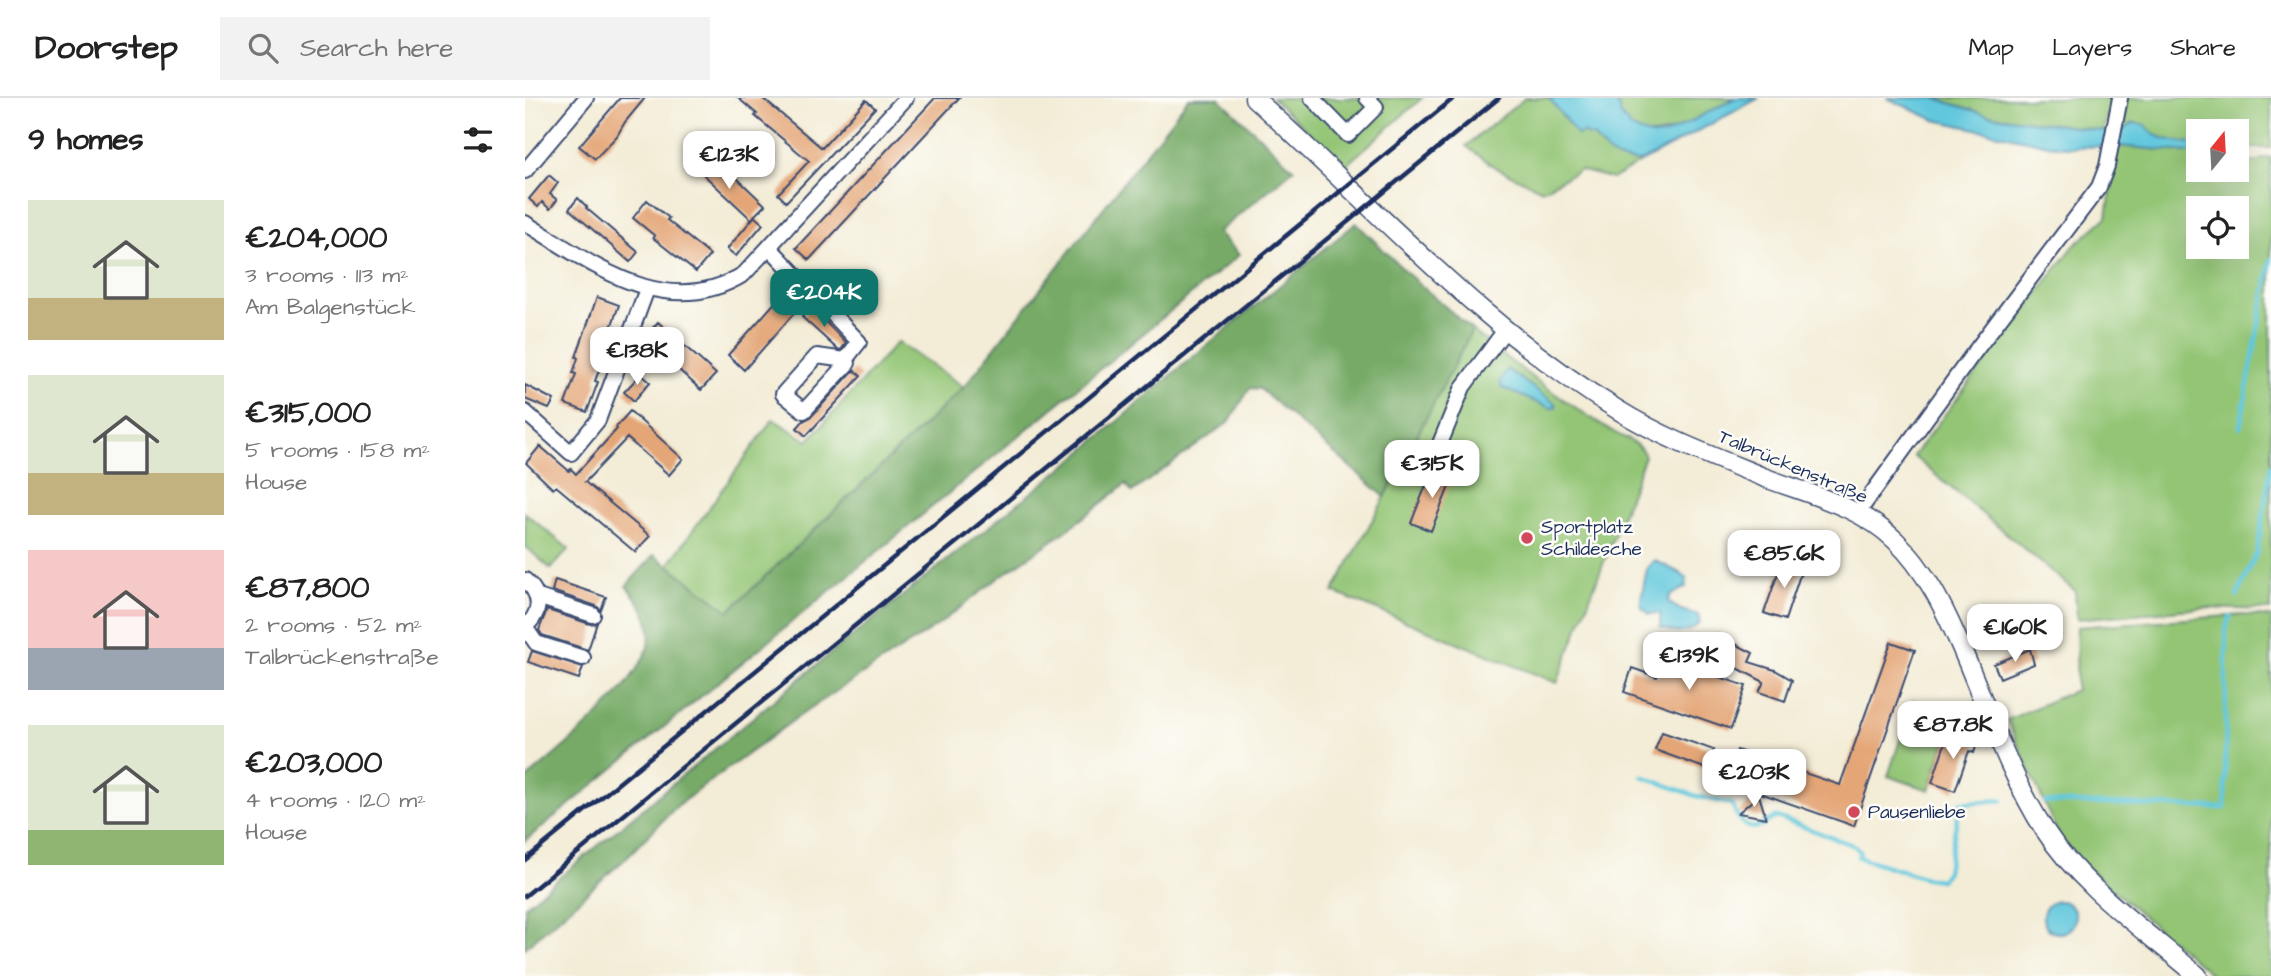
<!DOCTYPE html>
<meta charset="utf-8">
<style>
:root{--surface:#fff;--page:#f2f2f2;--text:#222;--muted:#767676;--line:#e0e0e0;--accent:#0f766e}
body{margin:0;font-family:"Architects Daughter",sans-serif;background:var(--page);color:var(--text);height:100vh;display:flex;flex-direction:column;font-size:26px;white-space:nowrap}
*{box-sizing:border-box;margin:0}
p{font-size:23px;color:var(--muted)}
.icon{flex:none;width:38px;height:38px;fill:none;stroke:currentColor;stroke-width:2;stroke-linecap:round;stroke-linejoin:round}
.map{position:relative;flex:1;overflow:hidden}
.sheet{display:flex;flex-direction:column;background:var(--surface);width:525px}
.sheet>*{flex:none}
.needle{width:46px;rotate:18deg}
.fabs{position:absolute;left:1661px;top:21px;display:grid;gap:14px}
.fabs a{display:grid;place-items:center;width:63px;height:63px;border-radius:0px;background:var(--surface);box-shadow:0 7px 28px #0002;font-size:35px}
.price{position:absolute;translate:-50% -60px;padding:0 16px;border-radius:14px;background:#fff;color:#222;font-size:23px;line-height:46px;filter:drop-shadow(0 2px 4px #0008)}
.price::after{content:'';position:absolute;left:50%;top:42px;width:21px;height:16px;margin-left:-10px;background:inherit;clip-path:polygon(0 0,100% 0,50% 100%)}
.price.on{background:var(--accent);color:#fff}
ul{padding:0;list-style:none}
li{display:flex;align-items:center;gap:21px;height:175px;padding:0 28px}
li span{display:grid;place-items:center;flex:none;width:196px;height:140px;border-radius:0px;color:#555}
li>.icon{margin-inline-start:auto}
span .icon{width:84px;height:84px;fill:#fffc;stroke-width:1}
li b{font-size:30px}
h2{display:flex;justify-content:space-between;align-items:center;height:84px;padding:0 28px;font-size:30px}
header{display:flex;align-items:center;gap:42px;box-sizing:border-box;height:98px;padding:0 35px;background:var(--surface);border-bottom:2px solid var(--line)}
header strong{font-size:33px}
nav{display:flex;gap:38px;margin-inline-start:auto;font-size:24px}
.search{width:490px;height:63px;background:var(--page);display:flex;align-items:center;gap:18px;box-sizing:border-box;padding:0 24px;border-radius:0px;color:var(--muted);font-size:26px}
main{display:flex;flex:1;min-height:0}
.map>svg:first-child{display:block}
.green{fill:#93c575;stroke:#577a6a;stroke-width:2;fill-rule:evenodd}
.forest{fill:#76aa66;stroke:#486c62;stroke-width:2}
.water{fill:#60c7dd;stroke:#3e7b9e;stroke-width:2}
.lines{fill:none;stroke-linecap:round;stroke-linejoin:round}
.stream{stroke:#60c7dd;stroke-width:4.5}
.building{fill:#e4a677}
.minor-casing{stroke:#3b4b70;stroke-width:18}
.major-casing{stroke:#3b4b70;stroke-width:21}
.minor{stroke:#fff;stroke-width:14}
.major{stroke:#fff;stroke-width:18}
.rail{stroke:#1b2f5e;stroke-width:4.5}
.poi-dot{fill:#d1495b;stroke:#fdfcf7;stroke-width:2.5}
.labels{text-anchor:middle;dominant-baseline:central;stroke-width:5;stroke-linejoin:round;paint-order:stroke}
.street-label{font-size:19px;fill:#1b2f5e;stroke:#fdfcf7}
.poi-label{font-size:19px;fill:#1b2f5e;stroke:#fdfcf7;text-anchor:start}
</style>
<header>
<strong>Doorstep</strong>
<div class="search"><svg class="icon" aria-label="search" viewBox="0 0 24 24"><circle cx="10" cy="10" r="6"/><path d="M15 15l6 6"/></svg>Search here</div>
<nav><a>Map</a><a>Layers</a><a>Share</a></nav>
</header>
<main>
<section class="sheet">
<h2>9 homes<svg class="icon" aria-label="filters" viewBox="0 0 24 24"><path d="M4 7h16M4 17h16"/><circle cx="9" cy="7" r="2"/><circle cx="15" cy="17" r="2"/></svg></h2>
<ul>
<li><span style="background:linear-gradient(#dfe7d0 70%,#c2b280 0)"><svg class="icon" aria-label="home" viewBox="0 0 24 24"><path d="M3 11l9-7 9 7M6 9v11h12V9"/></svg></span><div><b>€204,000</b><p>3 rooms · 113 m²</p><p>Am Balgenstück</p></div></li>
<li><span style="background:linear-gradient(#dfe7d0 70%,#c2b280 0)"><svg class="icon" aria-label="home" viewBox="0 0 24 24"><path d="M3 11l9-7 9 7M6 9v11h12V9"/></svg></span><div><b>€315,000</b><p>5 rooms · 158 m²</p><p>House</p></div></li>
<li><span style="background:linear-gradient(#f6c9c9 70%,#9aa5b1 0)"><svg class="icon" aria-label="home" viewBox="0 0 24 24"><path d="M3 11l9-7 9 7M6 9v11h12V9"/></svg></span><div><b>€87,800</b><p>2 rooms · 52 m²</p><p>Talbrückenstraße</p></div></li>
<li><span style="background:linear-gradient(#dfe7d0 75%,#8fb573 0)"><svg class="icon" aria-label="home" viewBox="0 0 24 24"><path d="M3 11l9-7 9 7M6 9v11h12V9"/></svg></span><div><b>€203,000</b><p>4 rooms · 120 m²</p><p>House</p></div></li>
</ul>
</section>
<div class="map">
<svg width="1746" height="878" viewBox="0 0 1746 878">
<rect width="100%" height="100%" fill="#fdfcf7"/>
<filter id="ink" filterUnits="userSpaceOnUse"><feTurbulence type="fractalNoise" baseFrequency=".0143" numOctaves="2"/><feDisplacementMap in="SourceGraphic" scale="14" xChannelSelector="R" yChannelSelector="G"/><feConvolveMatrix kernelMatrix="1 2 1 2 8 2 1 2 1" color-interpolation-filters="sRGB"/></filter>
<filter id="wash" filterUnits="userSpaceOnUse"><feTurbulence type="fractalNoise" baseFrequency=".00686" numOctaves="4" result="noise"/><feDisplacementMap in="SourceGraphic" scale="28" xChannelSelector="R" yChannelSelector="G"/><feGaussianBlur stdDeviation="1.57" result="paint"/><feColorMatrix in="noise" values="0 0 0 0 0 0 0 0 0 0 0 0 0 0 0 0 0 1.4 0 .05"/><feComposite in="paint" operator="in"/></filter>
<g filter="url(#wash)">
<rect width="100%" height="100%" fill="#f3ecd6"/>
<path class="green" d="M 747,0 L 897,0 L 820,68 Z
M 1000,0 L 1024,0 C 1037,15 1050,26 1066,37 C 1071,40 1073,45 1077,49 C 1089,57 1105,65 1118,63 L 1087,81 L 1055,72 L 1017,92 L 971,70 L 941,48 Z
M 1096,0 L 1210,0 C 1178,18 1109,69 1092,7 L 1097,2 Z
M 1409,0 L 1587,0 L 1578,33 L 1463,17 Z
M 1603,0 L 1746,0 L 1746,50 L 1712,50 L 1712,33 L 1673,33 L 1673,46 C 1655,43 1631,44 1620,27 L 1608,25 L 1593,34 Z
M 1592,48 L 1673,55 L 1673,72 L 1712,72 L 1712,66 L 1717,67 L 1746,59 L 1746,512 L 1679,510 L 1552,521 L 1550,493 L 1388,358 L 1549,148 L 1582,119 ZM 1673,110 L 1712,110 L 1712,149 L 1673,149 Z
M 947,232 C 991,269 1038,303 1087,333 C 1100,341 1113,343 1120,358 L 1032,585 L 808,494 L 860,399 Z
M 372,244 L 439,289 L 204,514 L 143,467 L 248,321 L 283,343 Z
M 0,415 L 44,451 L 26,471 L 0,448 Z
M 1717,517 L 1746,519 L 1746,878 L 1688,878 L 1553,762 L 1533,736 L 1482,622 L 1551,592 L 1552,529 Z
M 1388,603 L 1429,617 L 1404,692 L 1363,678 Z"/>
<path class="forest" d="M 664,0 L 694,0 L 769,71 L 693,134 L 714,157 L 0,743 L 0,682 C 34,653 124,582 125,536 C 125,517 113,502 101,488 L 129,457 L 204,513 L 439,289 Z
M 831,125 L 884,177 L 947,232 L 860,399 L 735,291 L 725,290 L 704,324 L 607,394 L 601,386 L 541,433 L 476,478 L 413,527 L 281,613 L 153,707 L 99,762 L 0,850 L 0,808 L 311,551 L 551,359 L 658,267 Z"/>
<path class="water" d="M 1024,0 L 1096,0 L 1098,2 L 1092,7 L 1095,11 L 1095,16 L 1105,29 L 1116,34 L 1129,38 L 1140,37 L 1210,0 L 1234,0 L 1118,63 C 1095,66 1081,56 1068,38 L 1062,38 L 1059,34 L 1053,38 Z
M 1362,0 L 1409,0 L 1463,17 L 1578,33 L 1599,32 L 1608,25 L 1621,27 C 1631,44 1655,43 1673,46 L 1673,55 L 1592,48 L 1541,49 L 1524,47 L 1410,22 Z
M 982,271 L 1031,306 L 1031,309 L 1025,310 L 977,290 L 975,284 Z
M 1129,462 L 1155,475 L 1162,481 L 1161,489 L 1145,498 L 1143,504 L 1156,512 L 1173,517 L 1175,524 C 1164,538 1150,536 1135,529 L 1135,515 L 1124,516 L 1115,507 L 1122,470 Z
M1518 819a16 16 0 1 1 32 0a16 16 0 1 1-32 0Z"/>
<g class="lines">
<path class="stream" d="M 1715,329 L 1746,161
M 1712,498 L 1732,454 L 1746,368
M 1117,678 L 1171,698 L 1207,706 C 1212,719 1219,735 1236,728 C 1243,724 1244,721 1252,719 L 1330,748 L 1335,754 L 1333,759 L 1401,780 L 1416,782 L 1422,773 L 1435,705 L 1477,702
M 1520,704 L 1700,710 L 1701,531 L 1705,519"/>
</g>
<g id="blocks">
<path class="building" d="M 95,0 L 120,0 L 100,24 L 92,38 L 70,61 L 54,48 Z
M 213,0 L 237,0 L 297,50 L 341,2 L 350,10 L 261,104 L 253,96 L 284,63 L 230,18 L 232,16 Z
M 410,0 L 434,0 L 284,162 L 271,150 Z
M 174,41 L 194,59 L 192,61 L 240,107 L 229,118 L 238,126 L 211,158 L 202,151 L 229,119 L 226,121 L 178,76 L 180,74 L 160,56 Z
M 24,77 L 33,85 L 25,96 L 32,102 L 25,111 L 17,104 L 13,109 L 4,101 Z
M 53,100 L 62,109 L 61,110 L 113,154 L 105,164 L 44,111 Z
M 122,102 L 144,120 L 142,122 L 185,157 L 171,174 L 128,140 L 130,138 L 108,120 Z
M 72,199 L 94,207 L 78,252 L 81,253 L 70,283 L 73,284 L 62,314 L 40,306 L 51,276 L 48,275 L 53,260 L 51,259 Z
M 255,199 L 271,213 L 219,272 L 203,257 Z
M 286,209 L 321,245 L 316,252 L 312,251 L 277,219 Z
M 133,224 L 191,276 L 176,292 L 119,240 Z
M 329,272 L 336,278 L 281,338 L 272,330 L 278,323 L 286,319 Z
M 116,276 L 125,284 L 109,303 L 99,294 Z
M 0,287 L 29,302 L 24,311 L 0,301 Z
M 105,313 L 158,361 L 144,377 L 102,340 L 60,384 L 125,438 L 110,454 L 31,388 L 28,391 L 1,365 L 15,348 L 44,373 L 46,371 L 51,376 L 92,331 L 91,329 Z
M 907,372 L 928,379 L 906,433 L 886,425 Z
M 1258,461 L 1278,468 L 1260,522 L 1239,515 Z
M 30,482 L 81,499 L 76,512 L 71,508 L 27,493 Z
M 22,512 L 65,526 L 72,525 L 63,552 L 17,537 L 14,532 Z
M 1191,536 L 1228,555 L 1224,564 L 1250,572 L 1267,582 L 1260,603 L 1234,594 L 1239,584 L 1182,554 Z
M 1366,544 L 1390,552 L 1329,728 L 1201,683 L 1212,652 L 1315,687 Z
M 1505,551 L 1509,566 L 1475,580 L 1469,566 Z
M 7,553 L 58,569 L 54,581 L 3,564 Z
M 1139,560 L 1221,588 L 1206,631 L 1099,594 L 1107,570 L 1132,579 Z
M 1424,633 L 1452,645 L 1449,655 L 1444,653 L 1430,693 L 1407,685 Z
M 1137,634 L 1189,652 L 1182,671 L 1130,652 Z
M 1234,697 L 1241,720 L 1213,715 Z"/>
</g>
</g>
<g filter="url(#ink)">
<use href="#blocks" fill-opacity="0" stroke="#3b4b70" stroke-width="2"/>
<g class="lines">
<g class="minor-casing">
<path id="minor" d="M 787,0 L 823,37 L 851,9 L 842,0
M 0,73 L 61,0
M 0,125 C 67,165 140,225 219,176 L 381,0
M 244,149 L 334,244 L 320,262 L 292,258 L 258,296 L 279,313 L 323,265 L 320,262
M 0,314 L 46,355 L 73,322 L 122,191
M 908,363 L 938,289 L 980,232
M 1332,416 L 1445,260 L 1574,89 L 1582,68 L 1595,0
M 0,482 C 17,497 17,514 0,529
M 13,499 L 68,517
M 0,529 L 11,545 L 58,560"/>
</g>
<g class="major-casing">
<path id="major" d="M 729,0 C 848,107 955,228 1093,312 C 1138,340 1189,359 1238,379 C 1283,396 1335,408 1370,442 C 1401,472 1419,510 1436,549 C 1461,607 1485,678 1519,731 C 1557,790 1620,832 1673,878"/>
</g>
<use href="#minor" class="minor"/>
<use href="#major" class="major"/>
<path class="rail" d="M 0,762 L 929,0
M 0,798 L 974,0"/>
</g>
</g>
<g class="poi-dot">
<circle cx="1002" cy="440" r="7"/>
<circle cx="1329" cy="714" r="7"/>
</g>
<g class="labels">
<g class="street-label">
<text transform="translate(1268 369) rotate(23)">Talbrückenstraße</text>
</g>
<g class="poi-label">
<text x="1016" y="429">Sportplatz<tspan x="1016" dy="22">Schildesche</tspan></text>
<text x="1343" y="714">Pausenliebe</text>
</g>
</g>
</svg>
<div class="fabs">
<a><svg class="needle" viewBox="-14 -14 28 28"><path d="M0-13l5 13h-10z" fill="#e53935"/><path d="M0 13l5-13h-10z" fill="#767676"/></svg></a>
<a><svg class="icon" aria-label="locate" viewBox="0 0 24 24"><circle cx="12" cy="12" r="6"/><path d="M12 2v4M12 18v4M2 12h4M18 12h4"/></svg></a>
</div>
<b class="price" style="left:204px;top:93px">€123K</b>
<b class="price on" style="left:299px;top:231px">€204K</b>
<b class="price" style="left:112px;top:289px">€138K</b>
<b class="price" style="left:907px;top:402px">€315K</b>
<b class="price" style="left:1259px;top:492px">€85.6K</b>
<b class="price" style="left:1490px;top:566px">€160K</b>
<b class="price" style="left:1164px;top:594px">€139K</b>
<b class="price" style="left:1428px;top:663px">€87.8K</b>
<b class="price" style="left:1229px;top:711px">€203K</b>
</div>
</main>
